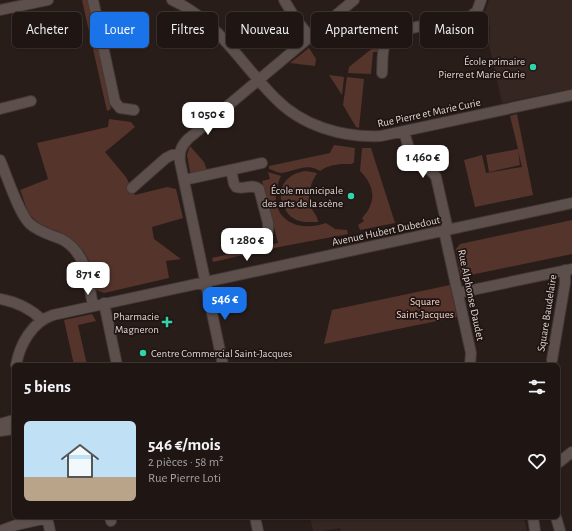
<!DOCTYPE html>
<html lang="fr">
<meta charset="utf-8">
<style>
:root{--surface:#1f1614;--page:#271f1d;--text:#f1f3f6;--muted:#a19fa0;--line:#3c3534;--accent:#1a73e8}
body{margin:0;font-family:"Alegreya Sans",sans-serif;background:var(--page);color:var(--text);height:100vh;display:flex;flex-direction:column;font-size:15px;white-space:nowrap}
*{box-sizing:border-box;margin:0}
p{font-size:13px;color:var(--muted)}
.icon{flex:none;width:22px;height:22px;fill:none;stroke:currentColor;stroke-width:2;stroke-linecap:round;stroke-linejoin:round}
.map{position:relative;flex:1;overflow:hidden}
.side{position:absolute;left:12px;top:363px;width:548px;height:156px;display:flex;flex-direction:column;background:var(--surface);border-radius:6px;box-shadow:0 1px 3px #0004,0 0 0 1px var(--line)}
.side>*{flex:none}
.hud{position:absolute;left:12px;top:12px;width:548px;height:36px;display:flex;gap:8px}
.price{position:absolute;translate:-50% -34px;padding:0 9px;border-radius:8px;background:#fff;color:#222;font-size:13px;line-height:26px;filter:drop-shadow(0 1px 2px #0008)}
.price::after{content:'';position:absolute;left:50%;top:24px;width:12px;height:9px;margin-left:-6px;background:inherit;clip-path:polygon(0 0,100% 0,50% 100%)}
.price.selected{background:var(--accent);color:#fff}
ul{padding:0;list-style:none}
li{display:flex;align-items:center;gap:12px;height:100px;padding:0 12px}
li+li{border-top:1px solid var(--line)}
li span{display:grid;place-items:center;flex:none;width:112px;height:80px;border-radius:6px;color:#555}
li>.icon{margin-inline-start:auto}
span .icon{width:48px;height:48px;fill:#fffc;stroke-width:1}
li b{font-size:17px}
h2{display:flex;justify-content:space-between;align-items:center;height:48px;padding:0 12px;font-size:17px}
.pill{padding:0 14px;border-radius:6px;background:var(--surface);box-shadow:0 1px 3px #0004,0 0 0 1px var(--line);font-size:14px;line-height:36px}
.pill.selected{background:var(--accent);color:#fff}
.map>svg:first-child{display:block}
.built{fill:#362621}
.green{fill:#55342c}
.lines{fill:none;stroke-linecap:round;stroke-linejoin:round}
.street-casing{stroke:#423938;stroke-width:12}
.street{stroke:#5d504c;stroke-width:10}
.poi-dot{fill:#2fd4aa;stroke:#1f1411;stroke-width:1.5}
.labels{text-anchor:middle;dominant-baseline:central;stroke-width:3.5;stroke-linejoin:round;paint-order:stroke}
.poi-label{font-size:11px;fill:#dfd7d5;stroke:#1f1411;text-anchor:end}
.street-label{font-size:11px;fill:#dfd7d5;stroke:#1f1411}
.park-label{font-size:11px;fill:#f6d3ca;stroke:#1f1411}
</style>
<div class="map">
<svg width="572" height="531" viewBox="0 0 572 531">
<rect width="100%" height="100%" fill="#291d1a"/>
<path class="built" d="M 489,0 L 572,0 L 572,89 L 502,103 L 489,45 L 490,27 L 484,15 Z
M 310,517 L 524,517 L 527,531 L 341,531 L 340,528 L 322,531 L 313,531 Z"/>
<path class="green" d="M 82,0 L 88,0 L 97,35 L 111,109 L 107,111 Z
M 379,43 L 381,43 L 380,52 L 373,52 L 371,74 L 348,73 L 349,67 Z
M 309,48 L 316,59 L 315,66 L 290,63 Z
M 329,75 L 344,77 L 342,95 Z
M 347,77 L 364,79 L 359,128 L 356,127 L 343,105 Z
M 517,114 L 533,195 L 475,207 L 464,160 L 482,155 L 486,173 L 522,167 L 518,151 L 520,165 L 489,172 L 486,155 L 518,149 L 510,116 Z
M 109,119 L 131,122 L 135,127 L 105,152 L 126,177 L 135,195 L 167,187 L 176,189 L 183,218 L 152,227 L 154,239 L 181,259 L 166,261 L 169,278 L 104,293 L 96,290 C 90,260 88,246 57,231 C 49,228 39,225 33,218 C 26,211 24,199 20,190 L 48,179 L 37,143 L 108,127 Z
M 334,145 L 355,148 L 354,162 L 352,164 C 340,164 329,164 320,171 C 306,162 295,172 281,173 C 278,173 273,170 269,169 L 269,166 L 330,153 Z
M 190,146 L 204,162 L 207,170 L 193,173 L 190,172 L 187,155 Z
M 362,148 L 371,148 L 395,223 L 360,230 L 358,225 L 364,221 L 362,218 C 377,202 375,186 360,171 Z
M 306,171 L 317,173 C 311,183 306,195 311,207 C 313,213 318,216 318,222 C 310,222 300,223 293,218 C 289,216 287,212 285,209 C 274,190 286,173 306,171 Z
M 268,172 L 281,176 C 264,212 291,235 326,223 L 335,229 L 347,230 L 348,234 L 279,247 L 213,262 L 212,258 L 278,243 L 262,181 L 270,179 Z
M 572,220 L 572,254 L 461,277 L 456,249 L 460,244 Z
M 450,285 L 457,317 L 324,344 L 332,310 Z
M 92,314 L 96,321 L 78,325 L 87,365 L 74,365 L 64,320 Z"/>
<g class="lines">
<g class="street-casing">
<path id="street" d="M 93,0 L 115,102 L 120,108 L 134,110
M 172,0 C 217,20 241,64 275,98 C 302,126 343,138 381,136 L 572,95
M 284,0 L 295,18 L 310,37
M 0,10 L 48,0
M 382,73 C 383,64 381,51 386,42 C 394,25 452,23 471,16 L 477,11 L 481,0
M 0,109 L 31,101
M 404,131 C 407,143 410,155 419,162 C 425,167 432,170 436,177 L 448,230
M 0,160 C 7,176 19,214 30,224 C 39,232 51,235 61,239 C 87,252 88,281 93,306
M 231,170 L 234,184 L 236,187 C 244,190 252,183 259,189 L 268,223 L 268,231
M 184,180 L 262,163
M 132,188 L 166,158 L 172,155 L 180,154
M 444,231 L 471,353 L 470,365
M 458,293 L 572,269
M 0,299 C 16,302 30,308 42,320
M 104,303 L 117,365
M 552,360 L 565,283 L 565,270
M 16,365 C 20,344 32,322 53,315 L 572,203
M 223,365 L 180,162 C 179,152 181,146 188,139 L 354,0
M 0,424 L 14,420
M 0,431 L 14,429
M 558,463 L 572,452
M 47,517 L 50,531
M 110,517 L 111,521
M 255,517 L 258,531
M 533,517 L 535,531
M 556,517 L 560,531
M 0,531 L 16,525 L 47,518"/>
</g>
<use href="#street" class="street"/>
</g>
<g class="poi-dot">
<circle cx="533" cy="67" r="4"/>
<circle cx="351" cy="196" r="4"/>
<path d="M165 316h4v4h4v4h-4v4h-4v-4h-4v-4h4z"/>
<circle cx="143" cy="353" r="4"/>
</g>
<g class="labels">
<g class="poi-label">
<text x="525" y="61">École primaire<tspan x="525" dy="13">Pierre et Marie Curie</tspan></text>
<text x="343" y="190">École municipale<tspan x="343" dy="13">des arts de la scène</tspan></text>
<text x="159" y="316">Pharmacie<tspan x="159" dy="13">Magneron</tspan></text>
<text x="151" y="353" text-anchor="start">Centre Commercial Saint-Jacques</text>
</g>
<g class="street-label">
<text transform="translate(429 113) rotate(-12)">Rue Pierre et Marie Curie</text>
<text transform="translate(386 231) rotate(-12)">Avenue Hubert Dubedout</text>
<text transform="translate(471 295) rotate(78)">Rue Alphonse Daudet</text>
<text transform="translate(547 313) rotate(-81)">Square Baudelaire</text>
</g>
<g class="park-label">
<text x="425" y="301">Square<tspan x="425" dy="13">Saint-Jacques</tspan></text>
</g>
</g>
</svg>
<b class="price" style="left:208px;top:136px">1 050 €</b>
<b class="price" style="left:423px;top:179px">1 460 €</b>
<b class="price" style="left:247px;top:262px">1 280 €</b>
<b class="price" style="left:88px;top:296px">871 €</b>
<b class="price selected" style="left:225px;top:321px">546 €</b>
<div class="hud">
<a class="pill">Acheter</a>
<a class="pill selected">Louer</a>
<a class="pill">Filtres</a>
<a class="pill">Nouveau</a>
<a class="pill">Appartement</a>
<a class="pill">Maison</a>
</div>
<section class="side">
<h2>5 biens<svg class="icon" aria-label="filters" viewBox="0 0 24 24"><path d="M4 7h16M4 17h16"/><circle cx="9" cy="7" r="2"/><circle cx="15" cy="17" r="2"/></svg></h2>
<ul>
<li><span style="background:linear-gradient(#bfe0f5 70%,#b9a48a 0)"><svg class="icon" aria-label="home" viewBox="0 0 24 24"><path d="M3 11l9-7 9 7M6 9v11h12V9"/></svg></span><div><b>546 €/mois</b><p>2 pièces · 58 m²</p><p>Rue Pierre Loti</p></div><svg class="icon" aria-label="heart" viewBox="0 0 24 24"><path d="M12 20l-8-8c-3-5 5-10 8-4 3-6 11-1 8 4z"/></svg></li>
</ul>
</section>
</div>
